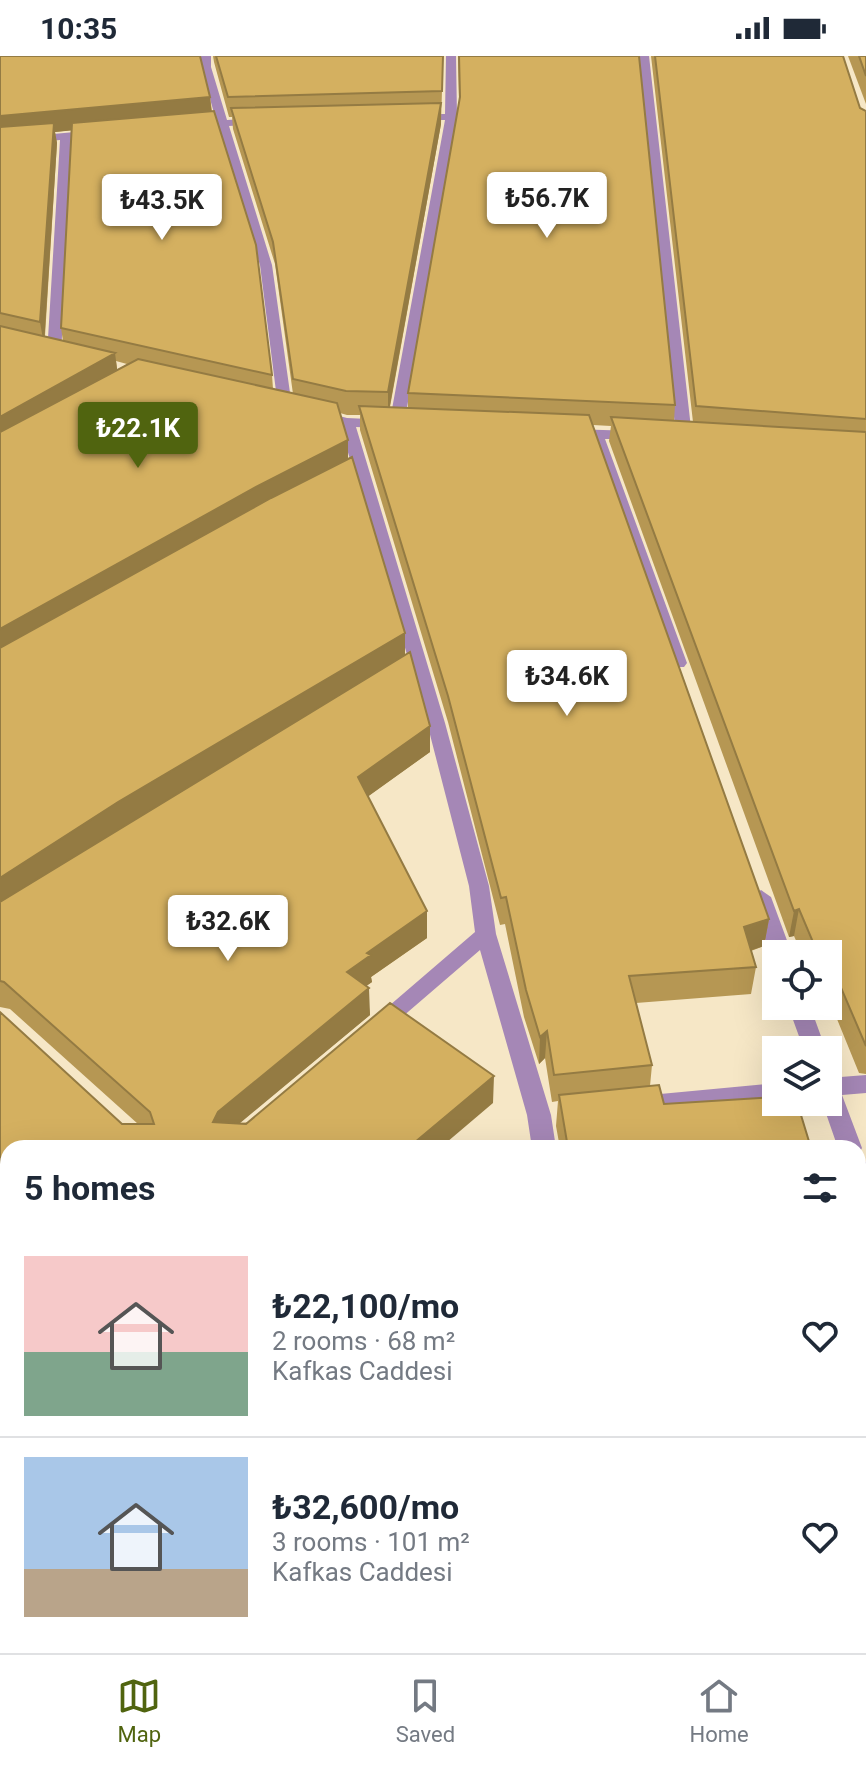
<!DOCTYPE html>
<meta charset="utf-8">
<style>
:root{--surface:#fff;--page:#f2f2f3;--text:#1f2937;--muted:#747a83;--line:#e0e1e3;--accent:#50640f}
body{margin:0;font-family:Roboto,sans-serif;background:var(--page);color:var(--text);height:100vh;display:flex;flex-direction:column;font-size:30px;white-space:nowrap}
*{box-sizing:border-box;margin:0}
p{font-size:26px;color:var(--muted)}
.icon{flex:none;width:44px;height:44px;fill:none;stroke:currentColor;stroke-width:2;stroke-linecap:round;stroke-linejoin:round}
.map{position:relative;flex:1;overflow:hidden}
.panel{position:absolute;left:0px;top:1084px;width:866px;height:514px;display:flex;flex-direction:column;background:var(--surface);border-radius:24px 24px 0 0;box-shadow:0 8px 32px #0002}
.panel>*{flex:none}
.controls{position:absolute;left:762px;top:884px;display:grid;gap:16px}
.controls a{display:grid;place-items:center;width:80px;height:80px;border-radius:0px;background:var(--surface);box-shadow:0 8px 32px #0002;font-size:40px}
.price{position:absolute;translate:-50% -68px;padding:0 18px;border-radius:8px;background:#fff;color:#222;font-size:26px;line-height:52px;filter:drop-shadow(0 2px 4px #0008)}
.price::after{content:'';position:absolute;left:50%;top:48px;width:24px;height:18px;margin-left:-12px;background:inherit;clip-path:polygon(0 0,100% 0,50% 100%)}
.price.on{background:var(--accent);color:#fff}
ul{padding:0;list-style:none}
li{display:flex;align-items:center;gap:24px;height:200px;padding:0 24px}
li+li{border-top:2px solid var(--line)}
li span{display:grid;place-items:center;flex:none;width:224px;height:160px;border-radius:0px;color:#555}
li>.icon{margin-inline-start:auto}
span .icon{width:96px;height:96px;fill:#fffc;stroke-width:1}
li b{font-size:34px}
h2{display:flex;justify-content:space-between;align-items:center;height:96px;padding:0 24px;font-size:34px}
.status{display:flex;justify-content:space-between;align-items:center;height:56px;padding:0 40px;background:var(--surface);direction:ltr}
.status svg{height:22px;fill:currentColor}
.tab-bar{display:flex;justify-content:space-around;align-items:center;height:112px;border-top:2px solid var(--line);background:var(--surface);font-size:22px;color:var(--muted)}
.tab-bar a{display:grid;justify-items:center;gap:4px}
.tab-bar .on{color:var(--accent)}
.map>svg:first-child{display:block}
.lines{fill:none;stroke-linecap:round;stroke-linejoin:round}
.minor{fill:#a587b6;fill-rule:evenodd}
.wall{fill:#b69753;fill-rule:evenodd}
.shaded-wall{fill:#947b43}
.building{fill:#d4b060;stroke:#947b43;stroke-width:2}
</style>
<div class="status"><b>10:35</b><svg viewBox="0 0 49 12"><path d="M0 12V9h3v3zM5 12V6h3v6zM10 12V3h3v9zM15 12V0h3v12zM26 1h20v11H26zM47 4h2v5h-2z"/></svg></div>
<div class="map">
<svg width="866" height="1597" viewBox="0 0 866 1597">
<rect width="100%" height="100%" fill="#f6e7c6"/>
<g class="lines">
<path class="minor" d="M 201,0 L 211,0 L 211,11 L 227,64 L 259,62 L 265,65 L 259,68 L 229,70 L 272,209 L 292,351 L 285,355 L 278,351 L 260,209 L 218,71 L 191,72 L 185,69 L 216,64 L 201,11 Z
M 446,0 L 456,0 L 457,61 L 404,369 L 397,373 L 356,371 L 445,667 L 489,830 L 496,878 L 551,1059 L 556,1092 L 532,1092 L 527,1059 L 480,894 L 387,974 L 371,974 L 368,968 L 475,876 L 469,830 L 427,667 L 340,369 L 309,358 L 316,354 L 347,362 L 390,364 L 445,64 L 415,64 L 409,61 L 415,58 L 445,58 Z
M 639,0 L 649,0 L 692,381 L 684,386 L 676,381 Z
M 96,74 L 102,77 L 100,79 L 72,83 L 61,299 L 54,303 L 47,299 L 60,84 L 0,89 L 0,83 Z
M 571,373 L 635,375 L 642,379 L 635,383 L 605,383 L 687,607 L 684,611 L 672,611 L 669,607 L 590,382 L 566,380 L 564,377 Z
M 761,834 L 771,841 L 792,898 L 776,898 L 776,904 L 770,898 L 751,841 Z
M 788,950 L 810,950 L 826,994 L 804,994 Z
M 866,1019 L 866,1037 L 842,1039 L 862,1092 L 858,1099 L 858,1092 L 838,1092 L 822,1046 L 828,1046 L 828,1022 Z
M 776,1027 L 776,1045 L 639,1058 L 631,1055 L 628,1049 L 631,1043 L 639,1040 Z
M 858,1103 L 866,1106 L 866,1145 L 858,1142 Z
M 324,1590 L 357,1590 L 354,1597 L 321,1597 Z
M 586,1590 L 616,1590 L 617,1597 L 587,1597 Z"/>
</g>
<path class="wall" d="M 0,0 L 210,41 L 212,55 L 272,319 L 273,333 L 293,338 L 275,208 L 233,73 L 232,61 L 229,61 L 214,6 L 213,0 L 443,0 L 441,68 L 390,351 L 408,352 L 408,337 L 459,45 L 458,0 L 639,0 L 675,349 L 674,365 L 693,366 L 651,0 L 843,0 L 860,52 L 866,55 L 866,1018 L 859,1017 L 828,941 L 828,898 L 802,898 L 794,880 L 789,881 L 609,385 L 611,370 L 593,369 L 769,863 L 764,890 L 751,895 L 756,911 L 751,938 L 636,947 L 652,1009 L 650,1030 L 664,1048 L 811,1092 L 560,1092 L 556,1070 L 558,1045 L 552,1046 L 545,1002 L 539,1008 L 524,961 L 505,868 L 500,869 L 448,666 L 360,374 L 360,359 L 347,359 L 340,357 L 348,384 L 348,403 L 405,599 L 430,670 L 430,696 L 368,740 L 427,882 L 371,921 L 372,926 L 366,930 L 370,959 L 239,1067 L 493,1047 L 8,1092 L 8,1513 L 0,1503 L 0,1265 L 3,1263 L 3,1262 L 0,1263 L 0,956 L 122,1068 L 138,1068 L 10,953 L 0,951 ZM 72,74 L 61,272 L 63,285 L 45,280 L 57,87 L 55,76 ZM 116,305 L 127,308 L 117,314 Z
M 848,0 L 866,0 L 866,48 Z
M 640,1590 L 858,1590 L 866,1597 L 641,1597 Z"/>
<path class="shaded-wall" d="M 210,41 L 212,61 L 55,76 L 57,87 L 44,289 L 40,266 L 0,81 L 0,60 Z
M 441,47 L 441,68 L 388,360 L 388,336 Z
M 115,297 L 118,320 L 0,388 L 0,361 Z
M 348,384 L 348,408 L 0,602 L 0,573 L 256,431 Z
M 405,577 L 405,603 L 0,852 L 0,822 L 118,746 Z
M 430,670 L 430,696 L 359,747 L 358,721 Z
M 799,853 L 794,880 L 789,881 L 794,855 Z
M 427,855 L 427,882 L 371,921 L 372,926 L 348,943 L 347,916 L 367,897 Z
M 769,863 L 764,890 L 740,898 L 744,871 Z
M 369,932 L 370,959 L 221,1083 L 213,1066 L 218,1056 Z
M 547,975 L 545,1002 L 539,1008 L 540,981 Z
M 494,1020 L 493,1047 L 440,1092 L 408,1092 Z
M 0,1236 L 7,1260 L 0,1263 Z"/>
<path class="building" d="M 0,0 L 200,0 L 210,41 L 0,60 Z
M 216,0 L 443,0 L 442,35 L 228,41 Z
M 459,0 L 639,0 L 675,349 L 408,337 L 460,41 Z
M 655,0 L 843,0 L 860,52 L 866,55 L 866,363 L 696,350 Z
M 859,0 L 866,0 L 866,20 Z
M 441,47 L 388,336 L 346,335 L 293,323 L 273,186 L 231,52 Z
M 214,55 L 256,189 L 272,319 L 61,272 L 72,67 Z
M 54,67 L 40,266 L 0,257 L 0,71 Z
M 0,270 L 115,297 L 0,361 Z
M 138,303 L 337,347 L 348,384 L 256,431 L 0,573 L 0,376 Z
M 359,350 L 589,359 L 769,863 L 744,871 L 756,911 L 629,920 L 652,1009 L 554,1019 L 547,975 L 540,981 L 526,934 L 506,841 L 501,842 L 448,640 Z
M 611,361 L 866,376 L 866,990 L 830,906 L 828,907 L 828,898 L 818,898 L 799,853 L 794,855 Z
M 352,401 L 405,577 L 118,746 L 0,822 L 0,592 L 271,442 Z
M 410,596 L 430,670 L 358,721 L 427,855 L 367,897 L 371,899 L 347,916 L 369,932 L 218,1056 L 213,1066 L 246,1068 L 390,947 L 494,1020 L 408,1092 L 8,1092 L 8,1499 L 0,1489 L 0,1265 L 3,1263 L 4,1237 L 0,1235 L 0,956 L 122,1068 L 154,1068 L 150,1056 L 4,926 L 0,925 L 0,846 Z
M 659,1029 L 664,1048 L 776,1041 L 776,1046 L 797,1046 L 811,1092 L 568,1092 L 559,1039 Z
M 858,1250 L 866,1276 L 866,1597 L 650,1597 L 649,1590 L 858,1590 Z
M 8,1542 L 8,1590 L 65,1590 L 71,1597 L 0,1597 L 0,1549 Z
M 343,1590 L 530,1590 L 531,1597 L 344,1597 Z"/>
</svg>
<div class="controls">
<a><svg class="icon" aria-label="locate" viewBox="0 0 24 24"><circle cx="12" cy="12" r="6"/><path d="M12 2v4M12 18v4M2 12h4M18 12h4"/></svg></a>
<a><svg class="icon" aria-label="layers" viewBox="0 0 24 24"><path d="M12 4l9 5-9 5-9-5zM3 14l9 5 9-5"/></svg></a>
</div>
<b class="price" style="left:547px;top:184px">₺56.7K</b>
<b class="price" style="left:162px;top:186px">₺43.5K</b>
<b class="price on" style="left:138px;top:414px">₺22.1K</b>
<b class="price" style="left:567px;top:662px">₺34.6K</b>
<b class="price" style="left:228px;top:907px">₺32.6K</b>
<section class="panel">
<h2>5 homes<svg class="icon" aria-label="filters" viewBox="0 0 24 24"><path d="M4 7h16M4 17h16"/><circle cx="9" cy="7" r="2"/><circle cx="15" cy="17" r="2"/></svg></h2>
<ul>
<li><span style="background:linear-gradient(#f6c9c9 60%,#7fa58c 0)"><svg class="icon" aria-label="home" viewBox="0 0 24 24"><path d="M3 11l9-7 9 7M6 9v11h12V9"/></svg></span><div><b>₺22,100/mo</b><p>2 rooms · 68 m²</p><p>Kafkas Caddesi</p></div><svg class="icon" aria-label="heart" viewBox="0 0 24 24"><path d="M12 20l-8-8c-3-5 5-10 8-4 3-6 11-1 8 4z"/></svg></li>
<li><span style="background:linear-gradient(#a9c7e8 70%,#b9a48a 0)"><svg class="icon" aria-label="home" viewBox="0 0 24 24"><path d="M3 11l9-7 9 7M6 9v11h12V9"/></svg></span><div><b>₺32,600/mo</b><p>3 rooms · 101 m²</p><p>Kafkas Caddesi</p></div><svg class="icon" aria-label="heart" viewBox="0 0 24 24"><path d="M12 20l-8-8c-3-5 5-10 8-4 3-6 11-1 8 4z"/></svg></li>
</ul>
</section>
</div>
<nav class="tab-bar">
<a class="on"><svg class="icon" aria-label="map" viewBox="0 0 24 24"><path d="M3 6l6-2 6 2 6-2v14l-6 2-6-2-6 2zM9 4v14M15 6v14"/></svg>Map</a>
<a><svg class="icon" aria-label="saved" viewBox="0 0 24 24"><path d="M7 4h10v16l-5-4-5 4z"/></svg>Saved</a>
<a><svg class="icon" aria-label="home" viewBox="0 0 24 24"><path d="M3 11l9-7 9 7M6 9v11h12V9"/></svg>Home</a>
</nav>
